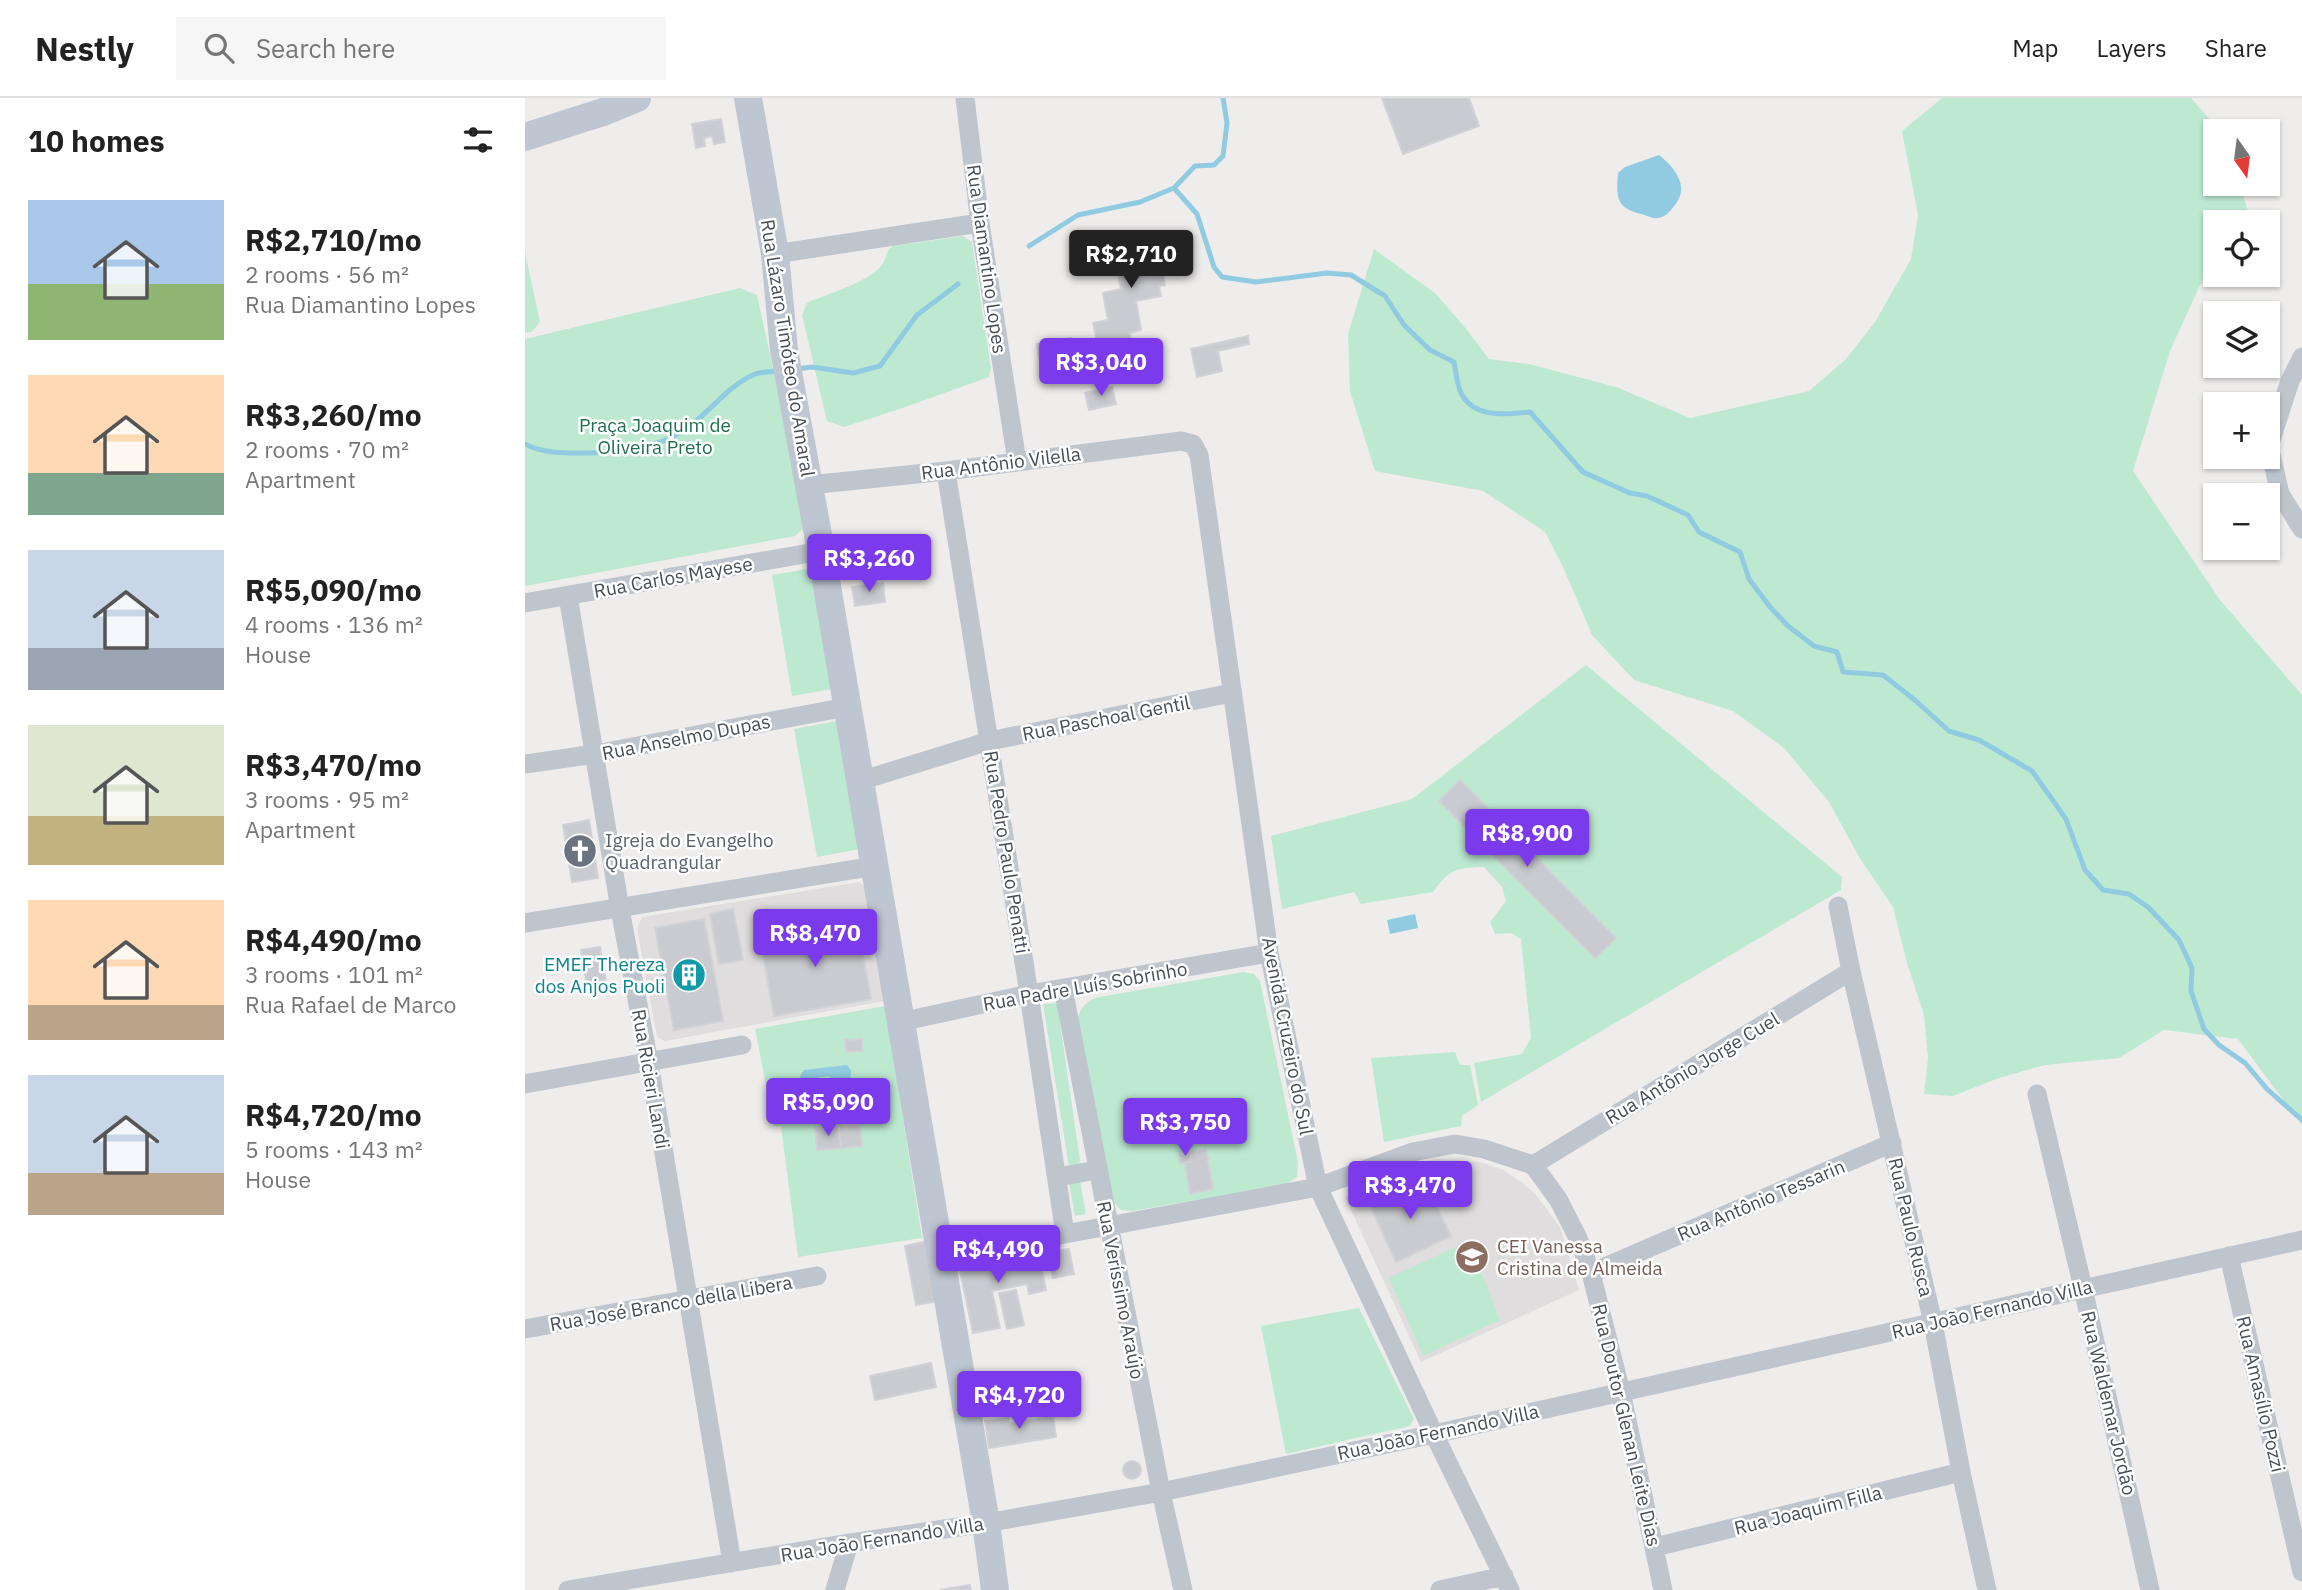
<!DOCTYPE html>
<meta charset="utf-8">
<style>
:root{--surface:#fff;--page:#f6f6f6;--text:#222;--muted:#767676;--line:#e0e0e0;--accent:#7c3aed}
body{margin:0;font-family:"IBM Plex Sans",sans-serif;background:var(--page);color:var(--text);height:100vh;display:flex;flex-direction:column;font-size:26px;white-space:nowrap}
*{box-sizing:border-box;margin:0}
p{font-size:23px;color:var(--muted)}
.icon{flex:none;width:38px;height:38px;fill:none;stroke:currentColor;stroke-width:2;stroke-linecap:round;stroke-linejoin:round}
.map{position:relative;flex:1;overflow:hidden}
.details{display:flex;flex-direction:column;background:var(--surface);width:525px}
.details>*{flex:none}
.needle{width:46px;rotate:166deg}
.controls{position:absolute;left:1678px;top:21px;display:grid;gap:14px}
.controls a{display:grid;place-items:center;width:77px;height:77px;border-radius:0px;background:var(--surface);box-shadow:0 2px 5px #0004;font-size:35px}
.price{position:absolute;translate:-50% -60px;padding:0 16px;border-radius:7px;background:var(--accent);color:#fff;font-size:23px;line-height:46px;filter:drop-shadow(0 2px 4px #0008)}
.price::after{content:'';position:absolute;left:50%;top:42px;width:21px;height:16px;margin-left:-10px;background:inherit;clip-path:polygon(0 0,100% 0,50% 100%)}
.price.current{background:#222;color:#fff}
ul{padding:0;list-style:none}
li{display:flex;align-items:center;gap:21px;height:175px;padding:0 28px}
li span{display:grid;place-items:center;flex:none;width:196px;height:140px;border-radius:0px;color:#555}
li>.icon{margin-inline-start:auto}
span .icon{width:84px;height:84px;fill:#fffc;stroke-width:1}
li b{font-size:30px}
h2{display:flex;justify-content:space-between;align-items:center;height:84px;padding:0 28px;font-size:30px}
header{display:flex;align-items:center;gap:42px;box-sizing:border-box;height:98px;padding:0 35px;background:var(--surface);border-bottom:2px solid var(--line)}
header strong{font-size:33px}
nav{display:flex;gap:38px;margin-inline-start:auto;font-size:24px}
.search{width:490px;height:63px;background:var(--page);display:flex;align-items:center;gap:18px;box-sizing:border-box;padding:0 24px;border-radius:0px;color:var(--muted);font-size:26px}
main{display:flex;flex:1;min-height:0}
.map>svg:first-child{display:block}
.education{fill:#dfdddd}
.green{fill:#bee9d1}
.water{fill:#90cbe1}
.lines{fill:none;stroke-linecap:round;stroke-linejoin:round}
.stream{stroke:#90cbe1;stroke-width:5}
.building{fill:#cacbd0;stroke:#d1d2d7;stroke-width:2}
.minor{stroke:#bec5cd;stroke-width:19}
.secondary{stroke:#bec6d1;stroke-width:28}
.labels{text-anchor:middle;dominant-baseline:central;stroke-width:5;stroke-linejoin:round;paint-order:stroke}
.street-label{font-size:19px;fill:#464e57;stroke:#fff}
.park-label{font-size:19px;fill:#206f4c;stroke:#fff}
.worship-label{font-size:19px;fill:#5b616d;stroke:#fff;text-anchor:start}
.culture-label{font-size:19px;fill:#0d838f;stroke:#fff;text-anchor:end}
.education-label{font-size:19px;fill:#785e54;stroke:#fff;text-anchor:start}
</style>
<header>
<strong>Nestly</strong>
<div class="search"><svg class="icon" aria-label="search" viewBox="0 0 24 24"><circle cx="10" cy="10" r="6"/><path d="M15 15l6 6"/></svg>Search here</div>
<nav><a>Map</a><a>Layers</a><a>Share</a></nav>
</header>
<main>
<section class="details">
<h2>10 homes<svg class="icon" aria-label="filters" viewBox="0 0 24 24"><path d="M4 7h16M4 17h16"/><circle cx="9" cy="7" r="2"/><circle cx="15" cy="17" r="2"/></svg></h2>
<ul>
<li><span style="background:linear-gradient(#a9c7e8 60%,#8fb573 0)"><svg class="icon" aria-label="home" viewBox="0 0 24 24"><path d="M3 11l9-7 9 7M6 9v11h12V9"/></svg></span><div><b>R$2,710/mo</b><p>2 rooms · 56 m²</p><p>Rua Diamantino Lopes</p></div></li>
<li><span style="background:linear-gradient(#ffd9b3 70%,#7fa58c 0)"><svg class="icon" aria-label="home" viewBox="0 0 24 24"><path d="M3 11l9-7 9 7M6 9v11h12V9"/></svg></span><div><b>R$3,260/mo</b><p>2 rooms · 70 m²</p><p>Apartment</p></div></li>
<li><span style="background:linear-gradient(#c9d6e8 70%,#9aa5b1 0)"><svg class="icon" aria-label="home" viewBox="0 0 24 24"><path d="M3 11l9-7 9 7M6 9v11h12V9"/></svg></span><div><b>R$5,090/mo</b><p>4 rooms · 136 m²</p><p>House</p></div></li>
<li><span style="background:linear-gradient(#dfe7d0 65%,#c2b280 0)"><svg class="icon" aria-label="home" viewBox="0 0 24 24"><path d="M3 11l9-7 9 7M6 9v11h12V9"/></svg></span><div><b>R$3,470/mo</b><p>3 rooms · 95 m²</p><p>Apartment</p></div></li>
<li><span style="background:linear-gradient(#ffd9b3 75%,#b9a48a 0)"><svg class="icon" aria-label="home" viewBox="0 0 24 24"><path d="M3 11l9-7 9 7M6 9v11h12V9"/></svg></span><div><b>R$4,490/mo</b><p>3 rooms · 101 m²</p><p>Rua Rafael de Marco</p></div></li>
<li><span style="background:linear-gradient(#c9d6e8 70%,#b9a48a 0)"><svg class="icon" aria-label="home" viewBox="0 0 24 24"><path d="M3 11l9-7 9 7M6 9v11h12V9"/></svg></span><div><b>R$4,720/mo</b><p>5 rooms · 143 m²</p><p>House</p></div></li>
</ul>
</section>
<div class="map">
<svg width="1777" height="1492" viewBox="0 0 1777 1492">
<rect width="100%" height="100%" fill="#efecec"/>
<path class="education" d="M 334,784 L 342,791 L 359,903 L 140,943 L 132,939 L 112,830 L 117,819 Z
M 911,1061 L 956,1064 L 978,1072 L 998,1085 L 1012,1098 L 1035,1129 L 1054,1192 L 896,1264 L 820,1099 L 895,1065 Z"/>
<path class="green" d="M 1417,0 L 1666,0 L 1695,33 L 1690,33 L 1690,86 L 1715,86 L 1726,124 L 1690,124 L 1690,166 L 1680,176 L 1645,253 L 1608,373 L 1695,502 L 1777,597 L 1777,1027 L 1713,941 L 1639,932 L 1594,960 L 1520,967 L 1474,980 L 1428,998 L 1399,996 L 1403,960 L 1399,917 L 1382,865 L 1368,809 L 1334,759 L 1304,704 L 1259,650 L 1208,613 L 1109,582 L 1067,537 L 1038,469 L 1020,434 L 958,393 L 850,373 L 825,293 L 823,236 L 849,151 L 910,195 L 938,227 L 964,261 L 1004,266 L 1091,289 L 1165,320 L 1284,293 L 1321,261 L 1350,224 L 1386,161 L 1393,117 L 1377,33 Z
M 438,138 L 447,144 L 466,270 L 464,279 L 372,312 L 319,329 L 302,323 L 277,217 L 282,205 C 304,195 342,185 357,167 C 362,160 360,153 368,148 Z
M 0,154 L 15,224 L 7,234 L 0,235 Z
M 215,190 L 232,197 L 281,422 L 278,431 L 270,438 L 0,488 L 0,241 Z
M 288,470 L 308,591 L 267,598 L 247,477 Z
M 1061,567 L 1317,779 L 1316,792 L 956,1004 L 949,965 L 997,956 L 1006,940 L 996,841 L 986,835 L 970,836 L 965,824 L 981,803 L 977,789 L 959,769 C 930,770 925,771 908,794 L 836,806 L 829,794 L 757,811 L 746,738 L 887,701 Z
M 312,623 L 335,751 L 292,759 L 269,631 Z
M 718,874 L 729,876 L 735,883 L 773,1064 L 772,1079 L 760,1087 L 607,1113 L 596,1112 L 589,1104 L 552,925 C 554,912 558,907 569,900 Z
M 532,905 L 555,1062 L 554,1066 L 544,1069 L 518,906 Z
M 360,908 L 397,1140 L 273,1159 L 256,1028 L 249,1028 L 230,931 Z
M 930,954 L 935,967 L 945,967 L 953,1007 L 937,1018 L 936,1028 L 859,1044 L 846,960 Z
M 555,1083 L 561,1116 L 550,1118 L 544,1085 Z
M 944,1143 L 975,1222 L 898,1258 L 864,1180 Z
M 834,1210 L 889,1321 L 885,1328 L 761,1356 L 736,1228 Z"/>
<path class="water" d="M 1134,57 C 1150,70 1165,88 1150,107 C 1146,112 1140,120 1132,120 C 1128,121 1121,117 1116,116 C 1091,110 1091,99 1093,75 L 1100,69 Z
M 890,816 L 893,830 L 865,836 L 862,822 Z
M 322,967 L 326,972 L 325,987 L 318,992 L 301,993 L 301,985 L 307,982 L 304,978 L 294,979 L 295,984 L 298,985 L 299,993 L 282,992 C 274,986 272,980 279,972 Z"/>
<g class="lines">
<path class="stream" d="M 649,90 L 672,116 L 689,169 L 697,179 L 731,184 L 802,175 L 826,177 L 860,198 L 879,227 L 905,252 L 929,264 C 931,273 932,289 937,297 C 951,321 982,316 1005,314 L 1058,374 L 1105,395 L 1122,398 L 1163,417 L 1174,434 L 1215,454 L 1224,481 L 1245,509 L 1263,528 L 1289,548 L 1312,554 L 1318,574 L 1358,577 L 1391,603 L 1424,633 L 1454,642 L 1507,673 L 1541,721 L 1560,772 L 1578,792 L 1604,796 L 1623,809 L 1654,842 L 1667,870 L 1666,893 L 1679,931 L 1694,947 L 1720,965 L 1742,991 L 1777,1022
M 504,148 L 553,117 L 615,104 L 649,90 L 670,68 L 689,67 L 698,58 L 702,25 L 698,0
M 271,271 L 287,269 L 328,275 L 355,268 L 392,217 L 433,186
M 0,346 C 18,356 43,355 63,355 C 92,354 121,352 147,339 C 179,324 197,291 228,277 C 236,273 247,274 255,273"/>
</g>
<path class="building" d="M 857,0 L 944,0 L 954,28 L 878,56 Z
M 196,21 L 200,44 L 189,46 L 187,38 L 179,40 L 180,48 L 171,50 L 167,26 Z
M 631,141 L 640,187 L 634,188 L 636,198 L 611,203 L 616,232 L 604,235 L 606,241 L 573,247 L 568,225 L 583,222 L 578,195 L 596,191 L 588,150 Z
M 723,238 L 724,246 L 693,253 L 697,273 L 672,279 L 666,251 Z
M 546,240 L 548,250 L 554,249 L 558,273 L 518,281 L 512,246 Z
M 587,289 L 591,306 L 564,312 L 560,295 Z
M 358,485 L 360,504 L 330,508 L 327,489 Z
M 935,682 L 1091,840 L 1070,860 L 914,703 Z
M 64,722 L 73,780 L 47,784 L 38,727 Z
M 208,811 L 218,862 L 194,866 L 185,816 Z
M 179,821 L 198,923 L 149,932 L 130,830 Z
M 332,824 L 346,901 L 249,918 L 235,841 Z
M 75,849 L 82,890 L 63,893 L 56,852 Z
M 337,941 L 337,953 L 321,954 L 320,942 Z
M 335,1026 L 337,1048 L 316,1050 L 314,1028 Z
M 314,1028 L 316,1050 L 292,1052 L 290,1030 Z
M 681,1051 L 688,1091 L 665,1096 L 660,1065 L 667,1064 L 665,1054 Z
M 665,1054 L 667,1064 L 655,1065 L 654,1056 Z
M 899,1082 L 926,1138 L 871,1164 L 845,1108 Z
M 403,1143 L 414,1203 L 391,1207 L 380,1148 Z
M 544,1151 L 549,1176 L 528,1180 L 523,1155 Z
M 513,1152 L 521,1192 L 504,1196 L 502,1186 L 467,1193 L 475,1230 L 448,1235 L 434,1168 Z
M 491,1192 L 499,1227 L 482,1231 L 474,1195 Z
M 406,1265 L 411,1289 L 350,1302 L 345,1278 Z
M 528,1319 L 531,1339 L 464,1350 L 460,1323 L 483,1320 L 484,1326 Z
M598 1372a9 9 0 1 1 18 0a9 9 0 1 1-18 0Z
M 445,1487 L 446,1492 L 415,1492 Z"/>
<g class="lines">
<path class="minor" d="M 440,0 L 455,125 L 492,364
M 250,156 L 455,125
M 1777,259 L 1765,283 L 1744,348 L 1755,396 L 1777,431
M 421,373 L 504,896 L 540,1136
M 284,387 L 421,373 L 656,343 L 668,346 L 674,357 L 744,855 L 793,1089 L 909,1336 L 985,1492
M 43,498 L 95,811 L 124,965 L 207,1465
M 0,505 L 296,453
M 0,666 L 70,656 L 322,609
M 335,683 L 464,643 L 707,595
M 1313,808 L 1326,873 L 1408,1225 L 1436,1374 L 1462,1492
M 0,825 L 350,768
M 538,890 L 636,1394 L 658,1492
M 375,924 L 504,896 L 744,855
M 0,986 L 217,947
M 1512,996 L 1558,1190 L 1625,1492
M 1008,1067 L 1326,873
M 533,1079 L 572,1072
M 1704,1158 L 1777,1474
M 417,1162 L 540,1136 L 793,1089 L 888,1054 L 930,1046 L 959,1051 L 1008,1067 L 1033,1101 L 1053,1140 L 1066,1175 L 1096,1294 L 1138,1492
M 1066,1175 L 1367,1045
M 0,1231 L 292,1178
M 1130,1449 L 1436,1374
M 43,1492 L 324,1445 L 461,1425 L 636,1394 L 909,1336 L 1777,1142
M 310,1492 L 324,1445
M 915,1492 L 979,1478"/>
<path class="secondary" d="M 223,0 L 250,156 L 259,252 L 296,453 L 461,1425 L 470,1492
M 0,39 L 78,14 L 112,0"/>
</g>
<defs>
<g id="church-disc" transform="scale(1.75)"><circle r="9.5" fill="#6b7280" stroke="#fff"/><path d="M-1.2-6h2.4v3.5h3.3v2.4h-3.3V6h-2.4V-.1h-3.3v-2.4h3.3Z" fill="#fff"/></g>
<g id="building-disc" transform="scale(1.75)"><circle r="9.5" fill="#0f9aa8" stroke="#fff"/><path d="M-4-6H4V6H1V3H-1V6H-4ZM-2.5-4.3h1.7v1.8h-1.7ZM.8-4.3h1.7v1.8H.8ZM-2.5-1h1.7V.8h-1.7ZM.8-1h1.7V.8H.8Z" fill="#fff"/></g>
<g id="school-disc" transform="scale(1.75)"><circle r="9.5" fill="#8d6e63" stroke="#fff"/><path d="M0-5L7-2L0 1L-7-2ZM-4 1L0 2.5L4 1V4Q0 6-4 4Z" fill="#fff"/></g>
</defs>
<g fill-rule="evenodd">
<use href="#church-disc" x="55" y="753"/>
<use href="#building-disc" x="164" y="877"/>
<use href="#school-disc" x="947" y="1159"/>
</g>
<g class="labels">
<g class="street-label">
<text transform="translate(462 161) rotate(82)">Rua Diamantino Lopes</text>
<text transform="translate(263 250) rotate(81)">Rua Lázaro Timóteo do Amaral</text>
<text transform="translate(476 365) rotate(-7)">Rua Antônio Vilella</text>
<text transform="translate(148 479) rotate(-10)">Rua Carlos Mayese</text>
<text transform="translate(581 620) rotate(-11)">Rua Paschoal Gentil</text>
<text transform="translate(161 639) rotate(-11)">Rua Anselmo Dupas</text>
<text transform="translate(482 754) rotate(81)">Rua Pedro Paulo Penatti</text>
<text transform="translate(560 888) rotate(-10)">Rua Padre Luís Sobrinho</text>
<text transform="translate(763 938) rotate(79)">Avenida Cruzeiro do Sul</text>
<text transform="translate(1167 970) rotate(-31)">Rua Antônio Jorge Cuel</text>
<text transform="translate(126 981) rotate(80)">Rua Ricieri Landi</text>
<text transform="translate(1236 1102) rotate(-23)">Rua Antônio Tessarin</text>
<text transform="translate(1386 1129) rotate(77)">Rua Paulo Rusca</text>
<text transform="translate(596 1192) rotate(79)">Rua Veríssimo Araújo</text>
<text transform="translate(146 1205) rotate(-10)">Rua José Branco della Libera</text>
<text transform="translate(1467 1211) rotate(-13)">Rua João Fernando Villa</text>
<text transform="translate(1736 1296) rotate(77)">Rua Amasílio Pozzi</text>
<text transform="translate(1584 1305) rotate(77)">Rua Waldemar Jordão</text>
<text transform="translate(1102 1327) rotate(77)">Rua Doutor Glenan Leite Dias</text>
<text transform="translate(913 1334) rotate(-12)">Rua João Fernando Villa</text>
<text transform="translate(1283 1412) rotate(-14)">Rua Joaquim Filla</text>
<text transform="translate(357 1441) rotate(-9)">Rua João Fernando Villa</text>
</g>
<g class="park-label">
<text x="130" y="327">Praça Joaquim de<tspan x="130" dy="22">Oliveira Preto</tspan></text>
</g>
<g class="worship-label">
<text x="80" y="742">Igreja do Evangelho<tspan x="80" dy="22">Quadrangular</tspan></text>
</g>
<g class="culture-label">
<text x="140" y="866">EMEF Thereza<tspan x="140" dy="22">dos Anjos Puoli</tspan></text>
</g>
<g class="education-label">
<text x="972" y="1148">CEI Vanessa<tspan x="972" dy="22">Cristina de Almeida</tspan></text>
</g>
</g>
</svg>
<div class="controls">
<a><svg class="needle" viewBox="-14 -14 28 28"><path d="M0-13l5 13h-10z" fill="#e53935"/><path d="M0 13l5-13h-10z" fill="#767676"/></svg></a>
<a><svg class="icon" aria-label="locate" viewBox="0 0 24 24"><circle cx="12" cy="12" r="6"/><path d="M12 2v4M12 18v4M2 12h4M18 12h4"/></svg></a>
<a><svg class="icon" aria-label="layers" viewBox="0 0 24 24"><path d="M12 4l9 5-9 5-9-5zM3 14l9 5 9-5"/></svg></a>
<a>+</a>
<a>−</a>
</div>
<b class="price current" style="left:606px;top:192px">R$2,710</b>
<b class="price" style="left:576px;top:300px">R$3,040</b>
<b class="price" style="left:344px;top:496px">R$3,260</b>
<b class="price" style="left:1002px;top:771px">R$8,900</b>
<b class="price" style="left:290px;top:871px">R$8,470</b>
<b class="price" style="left:303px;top:1040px">R$5,090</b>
<b class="price" style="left:660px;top:1060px">R$3,750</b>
<b class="price" style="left:885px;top:1123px">R$3,470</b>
<b class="price" style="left:473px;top:1187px">R$4,490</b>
<b class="price" style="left:494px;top:1333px">R$4,720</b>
</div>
</main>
